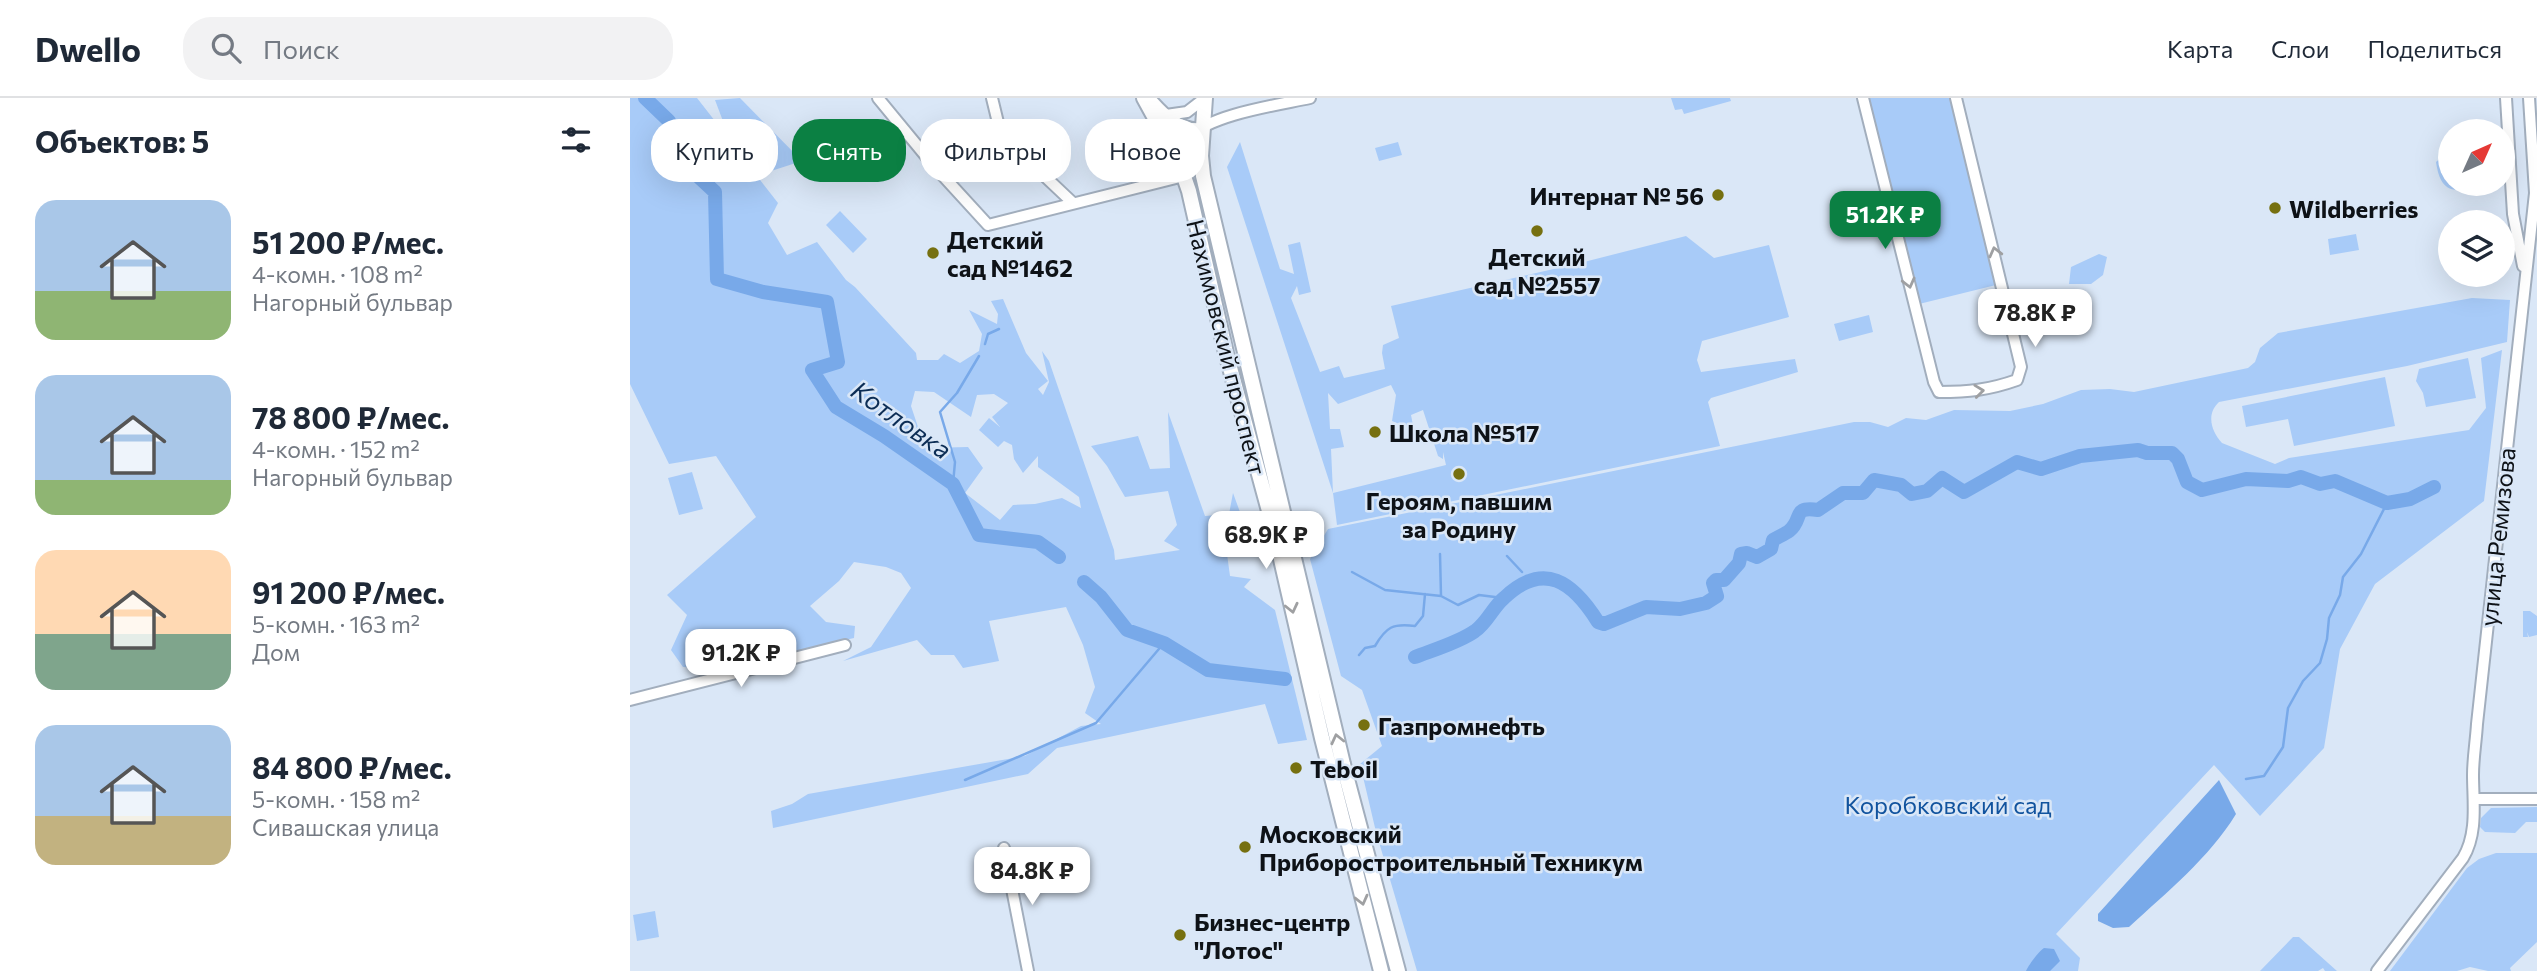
<!DOCTYPE html>
<html lang="ru">
<meta charset="utf-8">
<style>
:root{--surface:#fff;--page:#f2f2f3;--text:#1f2937;--muted:#747a83;--line:#e0e1e3;--accent:#0b8043}
body{margin:0;font-family:Commissioner,sans-serif;background:var(--page);color:var(--text);height:100vh;display:flex;flex-direction:column;font-size:26px;white-space:nowrap}
*{box-sizing:border-box;margin:0}
p{font-size:23px;color:var(--muted)}
.icon{flex:none;width:38px;height:38px;fill:none;stroke:currentColor;stroke-width:2;stroke-linecap:round;stroke-linejoin:round}
.map{position:relative;flex:1;overflow:hidden}
.sheet{display:flex;flex-direction:column;background:var(--surface);width:630px}
.sheet>*{flex:none}
.banner{position:absolute;left:21px;top:21px;width:665px;height:63px;display:flex;gap:14px}
.needle{width:46px;rotate:45deg}
.tools{position:absolute;left:1808px;top:21px;display:grid;gap:14px}
.tools a{display:grid;place-items:center;width:77px;height:77px;border-radius:50%;background:var(--surface);box-shadow:0 7px 28px #0002;font-size:35px}
.price{position:absolute;translate:-50% -60px;padding:0 16px;border-radius:14px;background:#fff;color:#222;font-size:23px;line-height:46px;filter:drop-shadow(0 2px 4px #0008)}
.price::after{content:'';position:absolute;left:50%;top:42px;width:21px;height:16px;margin-left:-10px;background:inherit;clip-path:polygon(0 0,100% 0,50% 100%)}
.price.on{background:var(--accent);color:#fff}
ul{padding:0;list-style:none}
li{display:flex;align-items:center;gap:21px;height:175px;padding:0 35px}
li span{display:grid;place-items:center;flex:none;width:196px;height:140px;border-radius:21px;color:#555}
li>.icon{margin-inline-start:auto}
span .icon{width:84px;height:84px;fill:#fffc;stroke-width:1}
li b{font-size:30px}
h2{display:flex;justify-content:space-between;align-items:center;height:84px;padding:0 35px;font-size:30px}
.tag{padding:0 24px;border-radius:28px;background:var(--surface);box-shadow:0 7px 28px #0002;font-size:24px;line-height:63px}
.tag.on{background:var(--accent);color:#fff}
header{display:flex;align-items:center;gap:42px;box-sizing:border-box;height:98px;padding:0 35px;background:var(--surface);border-bottom:2px solid var(--line)}
header strong{font-size:33px}
nav{display:flex;gap:38px;margin-inline-start:auto;font-size:24px}
.search{width:490px;height:63px;background:var(--page);display:flex;align-items:center;gap:18px;box-sizing:border-box;padding:0 24px;border-radius:28px;color:var(--muted);font-size:26px}
main{display:flex;flex:1;min-height:0}
.map>svg:first-child{display:block}
.green{fill:#a8cbf8;fill-rule:evenodd}
.water{fill:#78a9e9}
.lines{fill:none;stroke-linecap:round;stroke-linejoin:round}
.stream{stroke:#78a9e9;stroke-width:2.5}
.river{stroke:#78a9e9;stroke-width:14}
.minor-casing{stroke:#a2aebd;stroke-width:14}
.major-casing{stroke:#a2aebd;stroke-width:18}
.minor{stroke:#fff;stroke-width:10}
.major{stroke:#fff;stroke-width:14}
.oneway{stroke:#9fa0a2}
.poi-dot{fill:#767010;stroke:#dae7f7;stroke-width:2.5}
.labels{text-anchor:middle;dominant-baseline:central;stroke-width:5;stroke-linejoin:round;paint-order:stroke}
.poi-label{font-size:24px;font-weight:bold;fill:#0e1217;stroke:#dae7f7;text-anchor:start}
.street-label{font-size:24px;fill:#0e1217;stroke:#dae7f7}
.park-label{font-size:24px;fill:#11539e;stroke:#dae7f7}
.water-label{font-size:26px;font-style:italic;fill:#0c2d55;stroke:#dae7f7}
</style>
<header>
<strong>Dwello</strong>
<div class="search"><svg class="icon" aria-label="search" viewBox="0 0 24 24"><circle cx="10" cy="10" r="6"/><path d="M15 15l6 6"/></svg>Поиск</div>
<nav><a>Карта</a><a>Слои</a><a>Поделиться</a></nav>
</header>
<main>
<section class="sheet">
<h2>Объектов: 5<svg class="icon" aria-label="filters" viewBox="0 0 24 24"><path d="M4 7h16M4 17h16"/><circle cx="9" cy="7" r="2"/><circle cx="15" cy="17" r="2"/></svg></h2>
<ul>
<li><span style="background:linear-gradient(#a9c7e8 65%,#8fb573 0)"><svg class="icon" aria-label="home" viewBox="0 0 24 24"><path d="M3 11l9-7 9 7M6 9v11h12V9"/></svg></span><div><b>51 200 ₽/мес.</b><p>4-комн. · 108 m²</p><p>Нагорный бульвар</p></div></li>
<li><span style="background:linear-gradient(#a9c7e8 75%,#8fb573 0)"><svg class="icon" aria-label="home" viewBox="0 0 24 24"><path d="M3 11l9-7 9 7M6 9v11h12V9"/></svg></span><div><b>78 800 ₽/мес.</b><p>4-комн. · 152 m²</p><p>Нагорный бульвар</p></div></li>
<li><span style="background:linear-gradient(#ffd9b3 60%,#7fa58c 0)"><svg class="icon" aria-label="home" viewBox="0 0 24 24"><path d="M3 11l9-7 9 7M6 9v11h12V9"/></svg></span><div><b>91 200 ₽/мес.</b><p>5-комн. · 163 m²</p><p>Дом</p></div></li>
<li><span style="background:linear-gradient(#a9c7e8 65%,#c2b280 0)"><svg class="icon" aria-label="home" viewBox="0 0 24 24"><path d="M3 11l9-7 9 7M6 9v11h12V9"/></svg></span><div><b>84 800 ₽/мес.</b><p>5-комн. · 158 m²</p><p>Сивашская улица</p></div></li>
</ul>
</section>
<div class="map">
<svg width="1907" height="873" viewBox="0 0 1907 873">
<rect width="100%" height="100%" fill="#dae7f7"/>
<path class="green" d="M 0,0 L 67,0 L 110,55 L 99,39 L 85,2 L 110,0 L 172,63 L 135,75 L 116,64 L 148,105 L 138,125 L 157,157 L 187,144 L 216,182 L 225,189 L 286,255 L 287,262 L 308,262 L 314,256 L 330,265 L 349,253 L 352,236 L 339,212 L 367,226 L 368,216 L 361,203 L 373,201 L 396,255 L 418,283 L 408,291 L 413,297 L 419,284 L 412,253 L 419,263 L 484,452 L 485,462 L 550,452 L 534,443 L 547,427 L 538,393 L 495,399 L 477,368 L 461,348 L 508,338 L 520,371 L 540,370 L 538,314 L 575,418 L 599,416 L 603,395 L 614,425 L 601,434 L 611,448 L 625,452 L 597,456 L 600,478 L 621,481 L 614,489 L 645,512 L 677,642 L 648,646 L 635,606 L 427,650 L 398,676 L 143,730 L 141,713 L 162,706 L 178,696 L 395,658 L 451,628 L 471,626 L 455,615 L 465,589 L 453,547 L 436,509 L 359,523 L 369,563 L 333,570 L 324,557 L 301,557 L 287,542 L 213,563 L 241,549 L 281,490 L 271,475 L 256,469 L 224,464 L 209,483 L 180,508 L 196,524 L 225,528 L 224,540 L 90,571 L 53,569 L 41,552 L 57,517 L 37,497 L 126,419 L 86,358 L 39,366 L 0,286 ZM 285,293 L 304,294 L 341,319 L 347,297 L 364,296 L 378,305 L 362,319 L 370,329 L 359,320 L 349,332 L 368,349 L 374,343 L 382,347 L 384,361 L 393,375 L 408,358 L 408,369 L 449,399 L 451,410 L 432,400 L 405,406 L 383,407 L 370,422 L 335,395 L 353,370 L 338,349 L 295,350 L 281,308 Z
M 1041,0 L 1100,0 L 1101,3 L 1054,16 L 1052,11 L 1045,12 Z
M 1239,0 L 1320,0 L 1366,187 L 1289,206 Z
M 610,44 L 650,171 L 664,176 L 658,147 L 670,144 L 681,194 L 669,197 L 667,188 L 661,200 L 690,274 L 709,268 L 714,280 L 755,271 L 752,255 L 753,247 L 769,240 L 761,208 L 950,165 L 1056,138 L 1084,160 L 1139,147 L 1159,219 L 1072,243 L 1067,262 L 1071,274 L 1165,261 L 1168,274 L 1081,300 L 1078,304 L 1090,348 L 707,427 L 703,395 L 597,69 ZM 761,287 L 766,297 L 762,323 L 784,332 L 781,317 L 793,312 L 808,358 L 813,361 L 813,354 L 816,367 L 703,395 L 701,351 L 714,349 L 710,331 L 700,331 L 698,295 L 708,306 Z
M 768,44 L 772,57 L 749,63 L 745,50 Z
M 1820,52 L 1820,86 L 1846,86 L 1846,88 C 1841,89 1834,92 1829,92 C 1812,93 1808,77 1806,64 Z
M 210,113 L 237,141 L 223,155 L 196,127 Z
M 1726,136 L 1729,152 L 1700,157 L 1698,141 Z
M 1469,156 L 1477,159 L 1473,177 L 1461,186 L 1439,186 L 1441,169 Z
M 1842,200 L 1880,202 L 1877,244 L 1777,268 L 1589,304 C 1576,316 1581,333 1592,345 L 1645,366 L 1659,360 L 1839,332 L 1856,310 L 1851,260 L 1872,252 L 1854,403 L 1745,486 L 1710,551 L 1694,650 L 1630,718 L 1584,667 L 1426,836 L 1450,860 L 1448,873 L 787,873 L 746,734 L 730,666 L 752,648 L 732,592 L 711,578 L 680,461 L 698,431 L 1224,324 L 1240,324 L 1258,329 L 1276,320 L 1296,322 L 1324,312 L 1380,313 L 1413,306 L 1451,292 L 1480,291 L 1504,294 L 1618,270 L 1625,264 L 1630,250 L 1648,235 Z
M 1239,217 L 1243,234 L 1209,243 L 1204,226 Z
M 1838,260 L 1846,300 L 1796,309 L 1793,295 L 1786,283 L 1789,271 Z
M 1755,279 L 1765,328 L 1664,348 L 1658,321 L 1616,329 L 1612,308 Z
M 62,374 L 73,411 L 49,417 L 38,380 Z
M 1893,513 L 1900,513 L 1907,518 L 1907,537 L 1899,539 L 1897,534 L 1898,539 L 1893,539 Z
M 1907,709 L 1907,724 L 1896,724 L 1885,735 L 1855,734 L 1850,729 L 1851,720 L 1861,710 Z
M 1866,755 L 1907,755 L 1907,844 L 1880,870 L 1881,873 L 1858,873 L 1840,869 L 1827,873 L 1760,873 L 1837,770 L 1849,761 Z
M 25,813 L 29,839 L 7,843 L 3,817 Z
M 1663,839 L 1669,839 L 1707,873 L 1695,873 L 1693,870 L 1688,873 L 1630,873 Z"/>
<path class="water" d="M 1589,682 L 1606,716 C 1579,760 1537,794 1499,829 L 1483,830 L 1468,823 L 1468,816 Z
M 1414,850 L 1424,851 L 1430,863 L 1420,873 L 1396,873 C 1398,868 1408,854 1414,850 Z"/>
<g class="lines">
<path class="stream" d="M 355,246 L 358,236 L 369,231
M 323,386 L 325,364 L 310,314 L 327,295 L 349,258
M 810,456 L 811,498
M 877,458 L 892,474
M 722,474 L 755,492 L 811,498 L 828,507 L 849,497 L 873,500
M 896,478 L 899,481
M 729,557 L 735,550 L 745,548 C 756,529 763,525 785,528 L 793,518 L 795,496
M 1616,681 L 1634,678 L 1653,649 L 1658,610 L 1673,583 L 1690,565 L 1697,541 L 1699,520 L 1710,497 L 1713,479 L 1731,456 L 1757,405
M 335,682 L 466,625 L 534,545"/>
<path class="river" d="M 15,0 L 39,23 L 42,54 L 85,94 L 87,181 L 133,194 L 197,204 L 208,264 L 182,272 L 206,309 L 254,338 L 323,386 L 349,437 L 408,444 L 429,459
M 454,484 L 471,499 L 497,532 L 534,545 L 578,572 L 655,581
M 785,559 C 803,552 830,544 845,533 C 857,525 863,509 874,500 C 914,462 943,484 968,524 L 974,526 L 1016,509 L 1050,511 L 1076,505 L 1087,498 L 1083,485 L 1086,482 L 1094,482 L 1109,465 L 1111,456 L 1117,455 L 1127,459 L 1141,451 L 1143,442 C 1148,439 1155,436 1159,433 C 1174,421 1161,408 1188,412 L 1213,395 L 1233,395 L 1244,382 L 1271,387 L 1282,396 L 1297,393 L 1312,380 L 1334,394 L 1387,364 L 1411,371 L 1450,358 L 1508,352 L 1517,355 L 1542,355 L 1548,361 L 1557,384 L 1572,392 L 1616,381 L 1658,383 L 1671,379 L 1690,386 L 1705,383 L 1757,405 L 1780,401 L 1804,389"/>
<g class="minor-casing">
<path id="minor" d="M 248,0 L 304,68 L 358,127 L 554,78
M 362,0 L 371,37 L 443,105
M 520,0 C 533,15 550,33 572,30
M 1233,0 L 1304,284 L 1309,294 C 1338,294 1359,292 1387,282 L 1391,269 L 1326,0
M 1876,0 L 1883,116 L 1893,168
M 536,17 L 557,14 L 575,0
M 549,64 C 550,54 552,46 559,39 C 582,16 648,7 680,0
M 0,602 L 215,547
M 1845,701 L 1907,701
M 374,750 L 398,873
M 1747,873 L 1833,760 C 1848,735 1843,704 1843,677 C 1843,660 1846,643 1847,626 L 1905,95 L 1899,0"/>
</g>
<g class="major-casing">
<path id="major" d="M 514,0 L 549,64 L 559,93 L 596,255 L 645,435 L 692,640 L 751,873
M 575,0 L 571,58 L 573,78 L 713,666 L 768,873"/>
</g>
<use href="#minor" class="minor"/>
<use href="#major" class="major"/>
</g>
<defs><path id="oneway-chevron" d="M-2-3.5L2.5 0L-2 3.5" fill="none" stroke-width="1.6" stroke-linecap="round" stroke-linejoin="round" transform="scale(1.75)"/></defs>
<g class="oneway">
<use href="#oneway-chevron" transform="translate(1365 154) rotate(-104)"/>
<use href="#oneway-chevron" transform="translate(1279 185) rotate(76)"/>
<use href="#oneway-chevron" transform="translate(1349 293) rotate(-7)"/>
<use href="#oneway-chevron" transform="translate(662 510) rotate(77)"/>
<use href="#oneway-chevron" transform="translate(707 641) rotate(-103)"/>
<use href="#oneway-chevron" transform="translate(732 802) rotate(76)"/>
</g>
<g class="poi-dot">
<circle cx="1088" cy="97" r="7"/>
<circle cx="1645" cy="110" r="7"/>
<circle cx="907" cy="133" r="7"/>
<circle cx="303" cy="155" r="7"/>
<circle cx="745" cy="334" r="7"/>
<circle cx="829" cy="376" r="7"/>
<circle cx="734" cy="627" r="7"/>
<circle cx="666" cy="670" r="7"/>
<circle cx="615" cy="749" r="7"/>
<circle cx="550" cy="837" r="7"/>
</g>
<g class="labels">
<g class="poi-label">
<text x="1074" y="97" text-anchor="end">Интернат № 56</text>
<text x="1659" y="110">Wildberries</text>
<text x="317" y="141">Детский<tspan x="317" dy="28">сад №1462</tspan></text>
<text x="907" y="158" text-anchor="middle">Детский<tspan x="907" dy="28">сад №2557</tspan></text>
<text x="759" y="334">Школа №517</text>
<text x="829" y="402" text-anchor="middle">Героям, павшим<tspan x="829" dy="28">за Родину</tspan></text>
<text x="748" y="627">Газпромнефть</text>
<text x="680" y="670">Teboil</text>
<text x="629" y="735">Московский<tspan x="629" dy="28">Приборостроительный Техникум</tspan></text>
<text x="564" y="823">Бизнес-центр<tspan x="564" dy="28">"Лотос"</tspan></text>
</g>
<g class="street-label">
<text transform="translate(597 249) rotate(76)">Нахимовский проспект</text>
<text transform="translate(1867 439) rotate(-84)">улица Ремизова</text>
</g>
<g class="park-label">
<text x="1318" y="706">Коробковский сад</text>
</g>
<g class="water-label">
<text transform="translate(272 321) rotate(35)">Котловка</text>
</g>
</g>
</svg>
<div class="tools">
<a><svg class="needle" viewBox="-14 -14 28 28"><path d="M0-13l5 13h-10z" fill="#e53935"/><path d="M0 13l5-13h-10z" fill="#747a83"/></svg></a>
<a><svg class="icon" aria-label="layers" viewBox="0 0 24 24"><path d="M12 4l9 5-9 5-9-5zM3 14l9 5 9-5"/></svg></a>
</div>
<b class="price on" style="left:1255px;top:153px">51.2K ₽</b>
<b class="price" style="left:1405px;top:251px">78.8K ₽</b>
<b class="price" style="left:636px;top:473px">68.9K ₽</b>
<b class="price" style="left:111px;top:591px">91.2K ₽</b>
<b class="price" style="left:402px;top:809px">84.8K ₽</b>
<div class="banner">
<a class="tag">Купить</a>
<a class="tag on">Снять</a>
<a class="tag">Фильтры</a>
<a class="tag">Новое</a>
</div>
</div>
</main>
